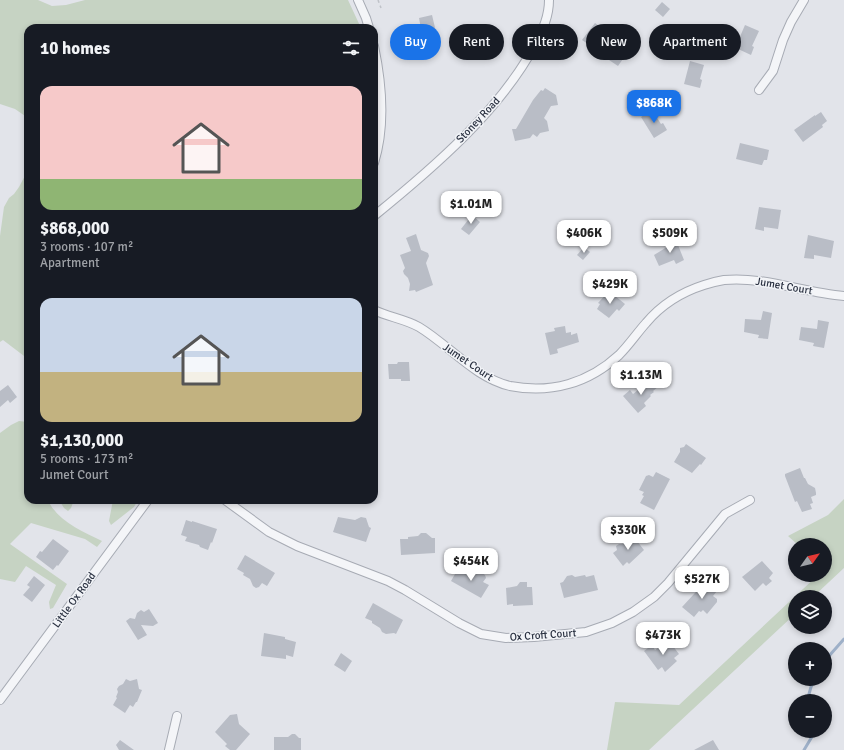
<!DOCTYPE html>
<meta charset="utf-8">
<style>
:root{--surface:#171b24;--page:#20242c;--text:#f1f3f6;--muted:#9ea1a6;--accent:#1a73e8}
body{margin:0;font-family:Signika,sans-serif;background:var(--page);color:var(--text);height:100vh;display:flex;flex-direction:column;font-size:15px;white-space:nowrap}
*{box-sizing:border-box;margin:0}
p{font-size:13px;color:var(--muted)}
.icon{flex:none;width:22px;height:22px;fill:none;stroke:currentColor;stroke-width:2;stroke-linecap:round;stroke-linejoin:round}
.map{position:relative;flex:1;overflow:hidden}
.drawer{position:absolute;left:24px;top:24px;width:354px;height:480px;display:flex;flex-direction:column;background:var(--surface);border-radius:12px;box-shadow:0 2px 6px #0003}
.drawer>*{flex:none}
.guide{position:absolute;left:390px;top:24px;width:380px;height:36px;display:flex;gap:8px}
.needle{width:26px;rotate:56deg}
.buttons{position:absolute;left:788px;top:538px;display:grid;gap:8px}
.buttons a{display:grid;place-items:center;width:44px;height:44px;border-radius:50%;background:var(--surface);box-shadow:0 2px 6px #0003;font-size:20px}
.price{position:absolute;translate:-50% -34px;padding:0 9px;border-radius:8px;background:#fff;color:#222;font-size:13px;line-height:26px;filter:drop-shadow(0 1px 2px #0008)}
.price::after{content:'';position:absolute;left:50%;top:24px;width:12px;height:9px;margin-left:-6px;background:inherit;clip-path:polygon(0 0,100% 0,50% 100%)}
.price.active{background:var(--accent);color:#fff}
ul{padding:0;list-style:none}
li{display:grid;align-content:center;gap:8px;height:212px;padding:0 16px}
li span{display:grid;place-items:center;height:124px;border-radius:12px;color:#555}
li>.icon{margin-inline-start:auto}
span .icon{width:72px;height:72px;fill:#fffc;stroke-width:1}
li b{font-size:17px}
h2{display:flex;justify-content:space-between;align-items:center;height:48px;padding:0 16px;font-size:17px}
.pill{padding:0 14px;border-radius:18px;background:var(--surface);box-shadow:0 2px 6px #0003;font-size:14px;line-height:36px}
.pill.active{background:var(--accent);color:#fff}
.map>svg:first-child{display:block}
.green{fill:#c6d3c3}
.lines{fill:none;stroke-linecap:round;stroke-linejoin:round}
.stream{stroke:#9eb0c8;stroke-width:3}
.building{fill:#b9bdc6}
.minor-casing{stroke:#a7abb4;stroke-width:10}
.path{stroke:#bfc2c8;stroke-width:1.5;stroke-dasharray:3 3;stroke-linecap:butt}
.minor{stroke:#f4f5f8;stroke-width:8}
.labels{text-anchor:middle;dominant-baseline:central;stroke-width:3;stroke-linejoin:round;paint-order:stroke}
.street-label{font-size:11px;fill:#2a3141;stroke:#f1f3f7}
</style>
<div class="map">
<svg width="844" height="750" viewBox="0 0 844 750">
<rect width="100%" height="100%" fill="#e2e4ea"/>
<path class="green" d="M 0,0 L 38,0 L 52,6 L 66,5 L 85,0 L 348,0 L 361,28 L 28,28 L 28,118 L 15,109 L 0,104 Z
M 28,170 L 28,359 L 3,340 L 0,342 L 0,236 L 4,207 L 9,198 L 14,194 L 19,187 Z
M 19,421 L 28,422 L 28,500 L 48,500 C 57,521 82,531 102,541 L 97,547 L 85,539 L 31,523 L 10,544 L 67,584 L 53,608 L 50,609 L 49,602 L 56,585 L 26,566 L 15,582 L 0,579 L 0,433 L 11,425 Z
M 844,499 L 844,568 L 813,597 L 795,597 L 795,614 L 649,750 L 607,750 L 615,702 L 679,705 L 818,575 L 825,575 L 825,545 L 798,545 L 788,536 L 828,515 Z
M 59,500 L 74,500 L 71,508 L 68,511 L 64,508 Z
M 113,500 L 138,500 L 134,507 L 111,525 L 109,521 Z"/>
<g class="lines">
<path class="stream" d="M 825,663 L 829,656 L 844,639
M 807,701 L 811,687 L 815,679
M 804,750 L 813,735 L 812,731"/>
</g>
<path class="building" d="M 662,2 L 670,9 L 663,17 L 655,10 Z
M 432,15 L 437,36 L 423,39 L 419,18 Z
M 595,23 L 606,31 L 594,48 L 582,40 Z
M 745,25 L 759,31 L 752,46 L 754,47 L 751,55 L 736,48 L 736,46 Z
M 613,48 L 625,56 L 618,66 L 606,58 Z
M 690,61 L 704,65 L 700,79 L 702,80 L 700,88 L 684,84 Z
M 545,88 L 556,95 L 558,105 L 551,106 L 544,118 L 547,121 L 549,131 L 540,133 L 537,137 L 533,134 L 530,138 L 515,141 L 512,129 L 516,129 L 533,100 L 541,90 L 543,91 Z
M 652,110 L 661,124 L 663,123 L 667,130 L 654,138 L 641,117 Z
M 821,112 L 827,121 L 822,125 L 823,127 L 803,142 L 794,130 L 815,115 L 815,116 Z
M 740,143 L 769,150 L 767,160 L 764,160 L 762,165 L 761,165 L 736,159 Z
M 759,207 L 781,210 L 778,229 L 764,227 L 764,231 L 755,229 Z
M 472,215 L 480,222 L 469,235 L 461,229 Z
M 416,234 L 421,250 L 428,253 L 429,256 L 426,263 L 433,285 L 416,292 L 415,290 L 409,291 L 410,284 L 408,278 L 404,274 L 403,271 L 405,268 L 400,255 L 411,251 L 406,238 Z
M 808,235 L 834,241 L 831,258 L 814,255 L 814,259 L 804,258 Z
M 676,240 L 684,260 L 676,264 L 674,260 L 659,266 L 654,255 L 667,247 L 665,244 Z
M 584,247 L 590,252 L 583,260 L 577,255 Z
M 609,291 L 625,304 L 619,311 L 617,309 L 609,318 L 597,309 L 600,304 L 598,303 Z
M 763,311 L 772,313 L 768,339 L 758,338 L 759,335 L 744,332 L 745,319 L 761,320 Z
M 818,320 L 829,322 L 824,348 L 813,346 L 814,343 L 799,340 L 801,327 L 817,329 Z
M 565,326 L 566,333 L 571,332 L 571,335 L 577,333 L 579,342 L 557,349 L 558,353 L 550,355 L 545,333 L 555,331 L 554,328 Z
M 398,362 L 409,362 L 410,381 L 401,381 L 401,379 L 389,379 L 388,364 L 397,364 Z
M 652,379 L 658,387 L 653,391 L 654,392 L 650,395 L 651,396 L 644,403 L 646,406 L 638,413 L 623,396 L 630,390 L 633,394 Z
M 8,385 L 17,397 L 10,403 L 8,400 L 0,407 L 0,391 Z
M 686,444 L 706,458 L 701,465 L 700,464 L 692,473 L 674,462 L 680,452 L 680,448 L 684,447 Z
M 800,468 L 804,478 L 805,478 L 808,484 L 815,488 L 816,493 L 816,495 L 811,497 L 813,503 L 810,504 L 812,509 L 802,512 L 797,501 L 795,502 L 785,476 L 785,474 Z
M 656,472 L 670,479 L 654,510 L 640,503 L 644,496 L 642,495 L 644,492 L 639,490 L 646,476 L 649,475 L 653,477 Z
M 338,517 L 355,520 L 361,517 L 366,518 L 369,527 L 371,528 L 366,542 L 333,532 Z
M 186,520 L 192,522 L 192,521 L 217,529 L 212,543 L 211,542 L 208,550 L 200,547 L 199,545 L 185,541 L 187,537 L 181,535 Z
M 421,533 L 426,533 L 432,538 L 435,538 L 435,553 L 401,555 L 400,539 L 408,539 L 408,537 L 418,536 Z
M 633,536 L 644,550 L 629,564 L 627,562 L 623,566 L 613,553 L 617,550 L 616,546 L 619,544 L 624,544 Z
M 53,539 L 69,551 L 58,566 L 57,565 L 53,570 L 36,557 L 40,551 L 42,552 Z
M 245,555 L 275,573 L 267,586 L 262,583 L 259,587 L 256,588 L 253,586 L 250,579 L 243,575 L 244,573 L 237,569 Z
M 762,561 L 773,573 L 769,578 L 772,581 L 766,586 L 763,583 L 755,591 L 742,577 Z
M 459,567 L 466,571 L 467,570 L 474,574 L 481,572 L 485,575 L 486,578 L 483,582 L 489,585 L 481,598 L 451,581 Z
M 572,575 L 575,577 L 585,575 L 586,577 L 594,575 L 598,590 L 564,598 L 560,583 L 563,582 L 567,576 Z
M 34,576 L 45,585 L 32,602 L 23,595 L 30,587 L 27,585 Z
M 706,581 L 717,591 L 713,596 L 717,599 L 717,602 L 707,614 L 703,610 L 701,612 L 699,611 L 694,617 L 682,607 Z
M 520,582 L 527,582 L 527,587 L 532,587 L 533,605 L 513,606 L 513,604 L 507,605 L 506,588 L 517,586 Z
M 373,603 L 403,620 L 396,634 L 394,633 L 386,634 L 382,632 L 380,628 L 372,623 L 372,621 L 365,618 Z
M 149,609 L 158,623 L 153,626 L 141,625 L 147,635 L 138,640 L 126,621 L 130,618 L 135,619 L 137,613 L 141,610 L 144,612 Z
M 264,633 L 285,637 L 285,639 L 296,642 L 293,657 L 286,655 L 286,659 L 261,656 Z
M 669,641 L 679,654 L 674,658 L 677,661 L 665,672 L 662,667 L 658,670 L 644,651 L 652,645 L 655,650 Z
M 341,653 L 352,661 L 345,672 L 334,665 Z
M 126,679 L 130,681 L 137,679 L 139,689 L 142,690 L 137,702 L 136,702 L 133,707 L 130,705 L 125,713 L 113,705 L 117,698 L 116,697 L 118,692 L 117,689 L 119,686 L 123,684 Z
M 237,714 L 239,724 L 250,734 L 236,750 L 230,750 L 225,746 L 227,744 L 215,732 L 230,715 Z
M 292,734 L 295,734 L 299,738 L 301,738 L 301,750 L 274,750 L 274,737 L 288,737 Z
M 120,740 L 134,750 L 119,750 L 116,745 Z
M 713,740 L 719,750 L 694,750 Z"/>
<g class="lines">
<g class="minor-casing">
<path id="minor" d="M 358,0 L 366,18 L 369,28
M 374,46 C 382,84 386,125 374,163
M 759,90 L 773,71 L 783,40 L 791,22 L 804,0
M 374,216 C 432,169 501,110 536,43 C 543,29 549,16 549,0
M 374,310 C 388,317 405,319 419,327 C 449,345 475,378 510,386 C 551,394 589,383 619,355 C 629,345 637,333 646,323 C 661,305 682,292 704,285 C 710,283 718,281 724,280 C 764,276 804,293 844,296
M 225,500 L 269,532 L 297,546 L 388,581 L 405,590 L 459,623 L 481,634 L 506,638 L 534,637 L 586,632 L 612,623 L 633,612 L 654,597 L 668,583 L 725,514 L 750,500
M 0,700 L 148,500
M 169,750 L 177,716"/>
</g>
<path class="path" d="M 378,0 L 381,8"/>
<use href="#minor" class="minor"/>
</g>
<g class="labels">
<g class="street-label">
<text transform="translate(478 120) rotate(-47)">Stoney Road</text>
<text transform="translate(784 286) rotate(10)">Jumet Court</text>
<text transform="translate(468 362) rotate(34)">Jumet Court</text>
<text transform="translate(74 600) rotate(-54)">Little Ox Road</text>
<text transform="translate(543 635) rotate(-4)">Ox Croft Court</text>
</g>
</g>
</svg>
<div class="buttons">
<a><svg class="needle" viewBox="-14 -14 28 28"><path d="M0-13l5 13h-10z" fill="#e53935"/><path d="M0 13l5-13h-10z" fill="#9ea1a6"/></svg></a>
<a><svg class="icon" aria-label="layers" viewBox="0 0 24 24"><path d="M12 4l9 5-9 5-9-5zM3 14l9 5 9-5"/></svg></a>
<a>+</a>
<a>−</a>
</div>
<b class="price active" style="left:654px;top:124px">$868K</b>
<b class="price" style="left:471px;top:225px">$1.01M</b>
<b class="price" style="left:584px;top:254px">$406K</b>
<b class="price" style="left:670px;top:254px">$509K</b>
<b class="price" style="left:610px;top:305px">$429K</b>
<b class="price" style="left:641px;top:396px">$1.13M</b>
<b class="price" style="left:628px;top:551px">$330K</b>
<b class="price" style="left:471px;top:582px">$454K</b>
<b class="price" style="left:702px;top:600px">$527K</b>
<b class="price" style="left:663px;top:656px">$473K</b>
<div class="guide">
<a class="pill active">Buy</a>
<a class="pill">Rent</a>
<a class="pill">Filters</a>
<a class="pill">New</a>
<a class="pill">Apartment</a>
</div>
<section class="drawer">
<h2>10 homes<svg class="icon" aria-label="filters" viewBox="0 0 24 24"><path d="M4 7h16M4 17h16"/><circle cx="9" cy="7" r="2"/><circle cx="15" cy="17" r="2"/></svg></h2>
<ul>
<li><span style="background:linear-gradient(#f6c9c9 75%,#8fb573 0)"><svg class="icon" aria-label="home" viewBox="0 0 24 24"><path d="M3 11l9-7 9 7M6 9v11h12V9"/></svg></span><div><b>$868,000</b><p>3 rooms · 107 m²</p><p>Apartment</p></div></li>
<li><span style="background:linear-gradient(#c9d6e8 60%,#c2b280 0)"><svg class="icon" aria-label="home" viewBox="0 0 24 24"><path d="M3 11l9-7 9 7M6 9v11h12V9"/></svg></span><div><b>$1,130,000</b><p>5 rooms · 173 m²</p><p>Jumet Court</p></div></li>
</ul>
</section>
</div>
